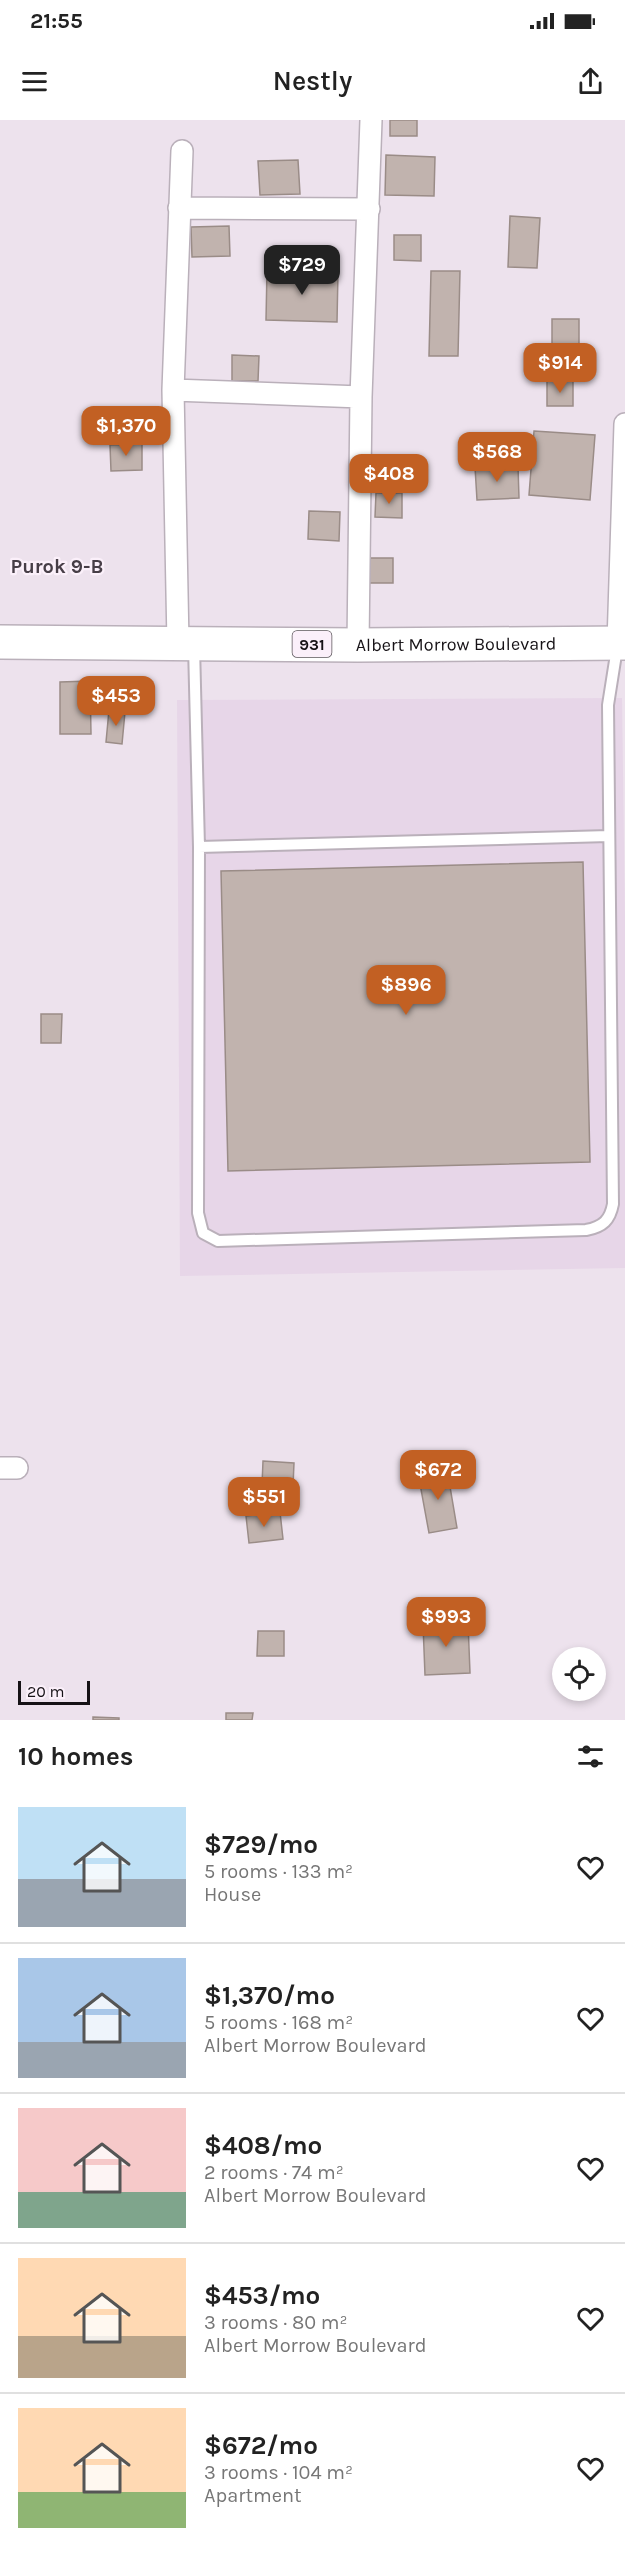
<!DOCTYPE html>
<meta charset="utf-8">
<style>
:root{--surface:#fff;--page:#f6f6f6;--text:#222;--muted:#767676;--line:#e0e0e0;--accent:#c26023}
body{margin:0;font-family:Karla,sans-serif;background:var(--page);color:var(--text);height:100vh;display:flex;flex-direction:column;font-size:22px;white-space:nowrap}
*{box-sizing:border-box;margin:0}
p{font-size:20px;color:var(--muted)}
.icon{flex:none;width:33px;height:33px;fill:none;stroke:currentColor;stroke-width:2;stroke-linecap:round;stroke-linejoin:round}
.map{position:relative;height:1600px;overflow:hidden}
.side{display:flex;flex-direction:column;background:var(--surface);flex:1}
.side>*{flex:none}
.fabs{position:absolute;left:552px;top:1527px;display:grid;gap:12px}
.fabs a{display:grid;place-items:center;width:54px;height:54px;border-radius:50%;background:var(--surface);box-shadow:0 3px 9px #0003;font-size:30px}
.scale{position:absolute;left:18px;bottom:15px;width:72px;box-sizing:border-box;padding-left:6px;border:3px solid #161216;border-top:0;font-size:16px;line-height:21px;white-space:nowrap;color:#161216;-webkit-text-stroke:4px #fbf0fa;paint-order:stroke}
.price{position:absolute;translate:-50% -51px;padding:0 14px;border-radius:12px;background:var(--accent);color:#fff;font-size:20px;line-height:39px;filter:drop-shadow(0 2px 3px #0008)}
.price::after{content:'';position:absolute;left:50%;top:36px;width:18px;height:14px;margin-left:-9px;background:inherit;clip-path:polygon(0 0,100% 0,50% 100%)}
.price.selected{background:#222;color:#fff}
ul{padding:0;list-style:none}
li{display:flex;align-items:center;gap:18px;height:150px;padding:0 18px}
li+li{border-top:2px solid var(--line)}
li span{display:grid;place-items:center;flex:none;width:168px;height:120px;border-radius:0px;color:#555}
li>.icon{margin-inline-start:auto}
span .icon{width:72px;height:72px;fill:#fffc;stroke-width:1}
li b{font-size:26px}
h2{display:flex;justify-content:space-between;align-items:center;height:72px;padding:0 18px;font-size:26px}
.status{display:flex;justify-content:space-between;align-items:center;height:42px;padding:0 30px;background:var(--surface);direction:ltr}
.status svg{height:16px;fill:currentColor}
header{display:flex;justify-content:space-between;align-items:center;height:78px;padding:0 18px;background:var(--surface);font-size:27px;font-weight:600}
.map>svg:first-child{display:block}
.commercial{fill:#e7d6e8}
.building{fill:#c1b3ae;stroke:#9a8c87;stroke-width:1.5}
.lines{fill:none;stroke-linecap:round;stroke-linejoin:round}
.lane-casing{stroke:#bab0ba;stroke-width:14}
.street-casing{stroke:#bab0ba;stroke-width:24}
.highway-casing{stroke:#bab0ba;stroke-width:36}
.lane{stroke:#fff;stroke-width:10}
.street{stroke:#fff;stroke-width:21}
.highway{stroke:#fff;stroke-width:33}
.labels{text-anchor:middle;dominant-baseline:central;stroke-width:4.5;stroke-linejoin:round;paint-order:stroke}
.shield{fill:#fbf0fa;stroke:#5b555a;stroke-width:1.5}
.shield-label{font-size:16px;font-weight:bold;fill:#161216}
.street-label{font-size:18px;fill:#161216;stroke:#fbf0fa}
.neighbourhood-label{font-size:20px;font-weight:bold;fill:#473e47;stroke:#fbf0fa}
</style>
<div class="status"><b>21:55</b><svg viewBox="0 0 49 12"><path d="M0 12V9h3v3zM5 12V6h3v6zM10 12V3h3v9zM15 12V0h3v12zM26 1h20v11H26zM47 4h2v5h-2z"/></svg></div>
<header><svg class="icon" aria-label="menu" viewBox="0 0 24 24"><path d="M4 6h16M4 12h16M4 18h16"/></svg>Nestly<svg class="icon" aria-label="share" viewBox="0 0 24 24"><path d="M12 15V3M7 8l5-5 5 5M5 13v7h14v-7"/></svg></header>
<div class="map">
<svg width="625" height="1600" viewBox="0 0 625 1600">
<rect width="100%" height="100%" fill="#ede2ed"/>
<path class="commercial" d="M 622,578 L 625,797 L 625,1148 L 180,1156 L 177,580 Z"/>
<path class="building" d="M 390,0 L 417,0 L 417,16 L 390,16 Z
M 386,35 L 435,37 L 434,76 L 385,75 Z
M 298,40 L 300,74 L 260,75 L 258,41 Z
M 510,96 L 540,98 L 537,148 L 508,147 Z
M 229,106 L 230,136 L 192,137 L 191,107 Z
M 394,115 L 421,115 L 421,141 L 394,140 Z
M 267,150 L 338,152 L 337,202 L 266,200 Z
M 431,151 L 460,151 L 458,236 L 429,236 Z
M 552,199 L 579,199 L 579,224 L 552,224 Z
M 232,235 L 259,236 L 258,261 L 232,261 Z
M 547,261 L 573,261 L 573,286 L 547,286 Z
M 534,311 L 595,315 L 590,380 L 529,375 Z
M 142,324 L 142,350 L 111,351 L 110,325 Z
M 518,346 L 519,378 L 477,380 L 475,347 Z
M 376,373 L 402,373 L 402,398 L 375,397 Z
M 309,391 L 340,392 L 339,421 L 308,419 Z
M 366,438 L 393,438 L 393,463 L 366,463 Z
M 90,561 L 91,614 L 60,614 L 60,562 Z
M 109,590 L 125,592 L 122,624 L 106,622 Z
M 583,742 L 590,1042 L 228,1051 L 221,751 Z
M 41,894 L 62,894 L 61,923 L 41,923 Z
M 263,1341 L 294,1343 L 293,1366 L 262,1365 Z
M 447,1349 L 457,1408 L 429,1413 L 418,1353 Z
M 280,1392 L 283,1419 L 249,1423 L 246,1396 Z
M 468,1502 L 470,1553 L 425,1555 L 423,1504 Z
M 258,1511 L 284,1511 L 284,1536 L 257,1536 Z
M 226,1593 L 253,1593 L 252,1600 L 226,1600 Z
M 93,1597 L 119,1598 L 119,1600 L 93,1600 Z"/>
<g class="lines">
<g class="lane-casing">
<path id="lane" d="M 194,526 L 199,727 L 198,1093 L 203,1113 L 218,1121 L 586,1110 C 603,1107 610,1100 613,1084 L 608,585 L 617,528
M 199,727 L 609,716"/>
</g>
<g class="street-casing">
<path id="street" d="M 179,88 L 369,89
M 173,270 L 361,277
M 178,523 L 173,270 L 182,31
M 618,523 L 625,304
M 358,525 L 361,277 L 371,0
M 0,1348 L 17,1348"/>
</g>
<g class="highway-casing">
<g id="highway">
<path id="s1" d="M 0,522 L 358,525 L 625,523"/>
</g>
</g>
<use href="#lane" class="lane"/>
<use href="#street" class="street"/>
<use href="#highway" class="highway"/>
</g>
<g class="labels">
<rect class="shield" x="292.5" y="511" width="39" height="26" rx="4.5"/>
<g class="shield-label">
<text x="312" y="524">931</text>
</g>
<g class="street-label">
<text stroke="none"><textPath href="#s1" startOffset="456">Albert Morrow Boulevard</textPath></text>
</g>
<g class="neighbourhood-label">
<text x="57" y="446">Purok 9-B</text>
</g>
</g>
</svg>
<div class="fabs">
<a><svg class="icon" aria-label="locate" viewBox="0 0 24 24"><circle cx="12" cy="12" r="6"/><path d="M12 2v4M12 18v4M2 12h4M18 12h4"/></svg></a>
</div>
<div class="scale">20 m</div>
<b class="price selected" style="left:302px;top:176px">$729</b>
<b class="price" style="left:560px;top:274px">$914</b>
<b class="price" style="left:126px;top:337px">$1,370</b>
<b class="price" style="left:497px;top:363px">$568</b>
<b class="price" style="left:389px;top:385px">$408</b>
<b class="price" style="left:116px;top:607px">$453</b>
<b class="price" style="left:406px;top:896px">$896</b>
<b class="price" style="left:438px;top:1381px">$672</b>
<b class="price" style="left:264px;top:1408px">$551</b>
<b class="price" style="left:446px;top:1528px">$993</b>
</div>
<section class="side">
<h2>10 homes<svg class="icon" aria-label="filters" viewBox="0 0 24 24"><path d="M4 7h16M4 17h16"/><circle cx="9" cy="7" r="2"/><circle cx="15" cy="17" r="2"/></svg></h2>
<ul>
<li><span style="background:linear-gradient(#bfe0f5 60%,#9aa5b1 0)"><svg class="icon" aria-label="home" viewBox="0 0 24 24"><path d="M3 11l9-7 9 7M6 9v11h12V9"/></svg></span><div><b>$729/mo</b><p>5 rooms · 133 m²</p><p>House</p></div><svg class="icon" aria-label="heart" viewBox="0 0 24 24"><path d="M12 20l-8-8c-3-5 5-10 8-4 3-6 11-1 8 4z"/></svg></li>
<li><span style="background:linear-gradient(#a9c7e8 70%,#9aa5b1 0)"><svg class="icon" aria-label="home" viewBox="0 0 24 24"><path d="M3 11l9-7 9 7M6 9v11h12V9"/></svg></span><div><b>$1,370/mo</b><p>5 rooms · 168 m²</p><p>Albert Morrow Boulevard</p></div><svg class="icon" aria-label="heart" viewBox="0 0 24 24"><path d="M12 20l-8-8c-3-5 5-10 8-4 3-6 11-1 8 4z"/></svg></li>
<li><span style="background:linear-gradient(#f6c9c9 70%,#7fa58c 0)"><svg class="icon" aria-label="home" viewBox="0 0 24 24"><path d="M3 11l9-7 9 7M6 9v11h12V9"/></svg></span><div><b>$408/mo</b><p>2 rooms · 74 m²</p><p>Albert Morrow Boulevard</p></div><svg class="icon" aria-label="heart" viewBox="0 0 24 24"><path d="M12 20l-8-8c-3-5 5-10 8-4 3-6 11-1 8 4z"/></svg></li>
<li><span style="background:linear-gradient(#ffd9b3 65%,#b9a48a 0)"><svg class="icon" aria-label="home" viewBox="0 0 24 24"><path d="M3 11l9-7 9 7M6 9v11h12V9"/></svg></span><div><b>$453/mo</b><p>3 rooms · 80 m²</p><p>Albert Morrow Boulevard</p></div><svg class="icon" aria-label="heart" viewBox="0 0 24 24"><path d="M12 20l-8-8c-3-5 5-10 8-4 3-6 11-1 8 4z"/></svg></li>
<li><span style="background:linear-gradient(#ffd9b3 70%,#8fb573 0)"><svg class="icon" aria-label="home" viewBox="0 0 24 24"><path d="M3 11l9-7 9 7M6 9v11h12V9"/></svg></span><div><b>$672/mo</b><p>3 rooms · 104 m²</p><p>Apartment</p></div><svg class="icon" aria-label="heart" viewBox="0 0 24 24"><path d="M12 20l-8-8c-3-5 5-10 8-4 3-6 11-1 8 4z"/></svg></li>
</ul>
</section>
